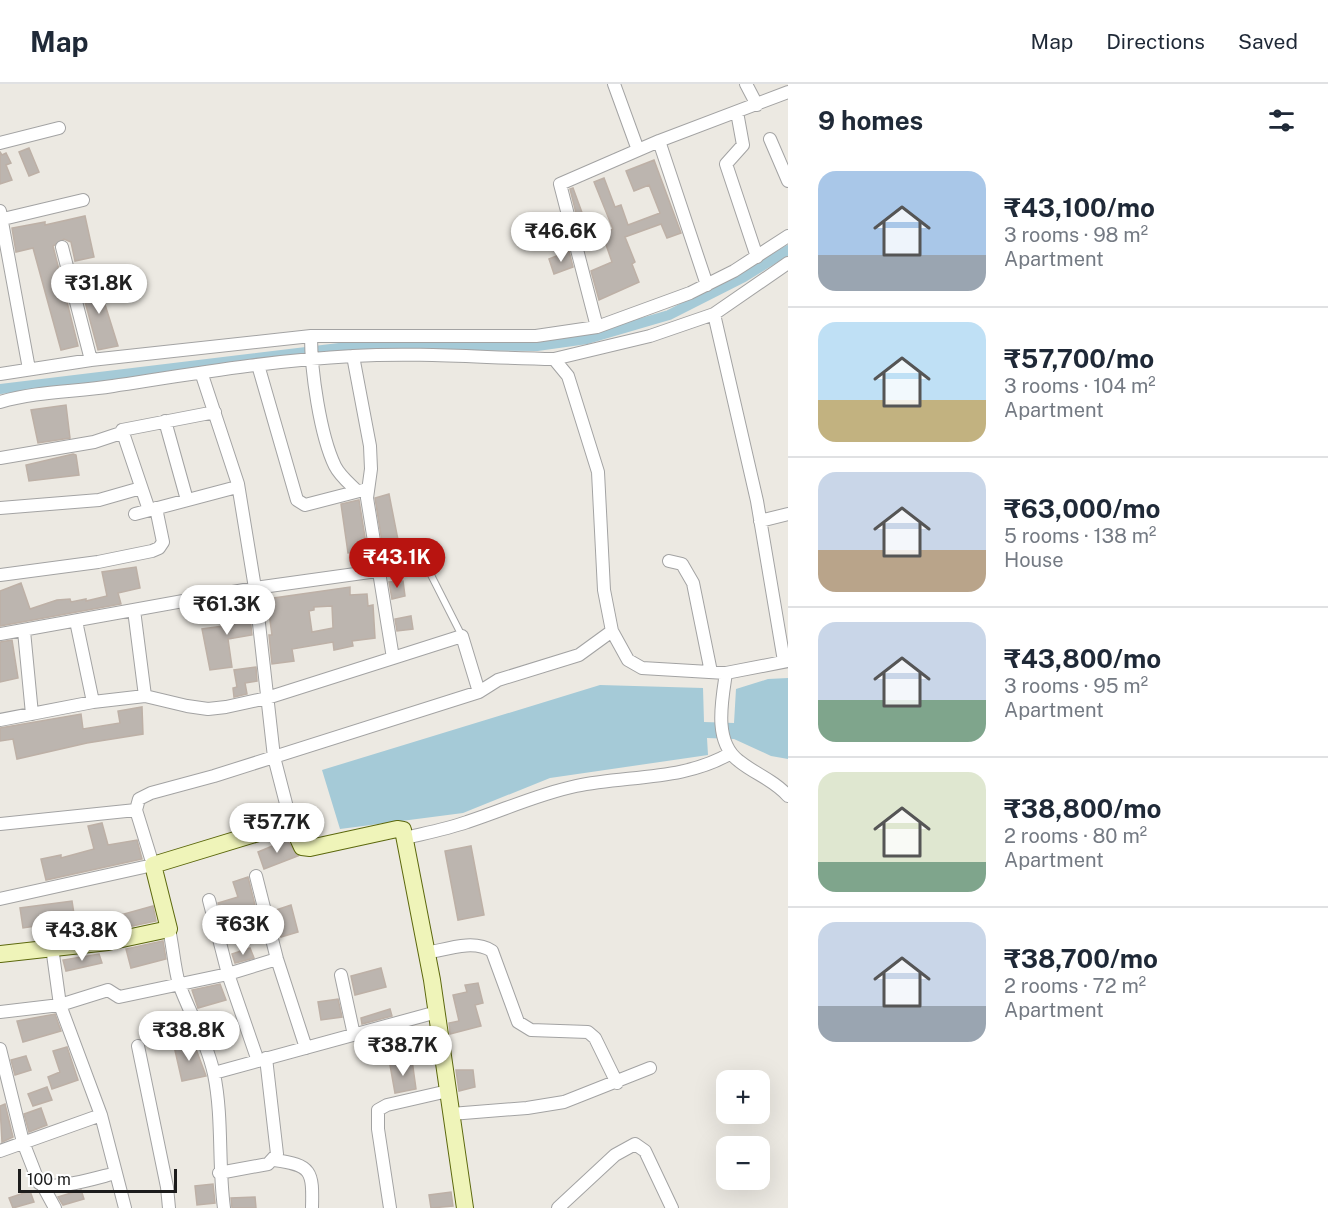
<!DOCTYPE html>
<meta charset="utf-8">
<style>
:root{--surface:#fff;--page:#f2f2f3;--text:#1f2937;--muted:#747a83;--line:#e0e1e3;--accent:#b81410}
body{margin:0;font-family:"Public Sans",sans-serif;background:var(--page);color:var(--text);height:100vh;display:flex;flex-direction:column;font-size:22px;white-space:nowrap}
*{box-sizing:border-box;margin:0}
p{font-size:20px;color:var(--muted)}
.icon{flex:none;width:33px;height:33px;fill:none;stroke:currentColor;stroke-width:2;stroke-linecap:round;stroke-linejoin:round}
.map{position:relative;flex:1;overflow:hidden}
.sheet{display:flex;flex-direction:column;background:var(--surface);width:540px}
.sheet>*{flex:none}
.tools{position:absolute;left:716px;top:986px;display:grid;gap:12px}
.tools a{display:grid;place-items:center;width:54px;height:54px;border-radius:12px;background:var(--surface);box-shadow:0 6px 24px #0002;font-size:30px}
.scale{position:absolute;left:18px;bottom:15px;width:159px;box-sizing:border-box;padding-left:6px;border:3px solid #1c1c1c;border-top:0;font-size:16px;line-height:21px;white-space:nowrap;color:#1c1c1c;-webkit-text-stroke:4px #fff;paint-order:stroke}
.price{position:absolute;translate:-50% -51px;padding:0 14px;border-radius:21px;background:#fff;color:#222;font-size:20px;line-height:39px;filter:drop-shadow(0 2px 3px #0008)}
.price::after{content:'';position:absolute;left:50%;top:36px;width:18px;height:14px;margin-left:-9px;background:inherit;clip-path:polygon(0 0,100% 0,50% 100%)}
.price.selected{background:var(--accent);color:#fff}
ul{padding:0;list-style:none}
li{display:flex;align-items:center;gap:18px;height:150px;padding:0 30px}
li+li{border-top:2px solid var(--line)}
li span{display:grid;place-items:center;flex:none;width:168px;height:120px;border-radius:18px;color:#555}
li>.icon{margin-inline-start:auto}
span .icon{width:72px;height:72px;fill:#fffc;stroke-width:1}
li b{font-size:26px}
h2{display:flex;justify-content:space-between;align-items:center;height:72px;padding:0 30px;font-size:26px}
header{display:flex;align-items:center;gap:36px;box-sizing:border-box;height:84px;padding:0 30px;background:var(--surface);border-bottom:2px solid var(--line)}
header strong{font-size:28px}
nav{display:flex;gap:33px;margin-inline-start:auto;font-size:21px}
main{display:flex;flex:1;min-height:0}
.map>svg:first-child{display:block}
.water{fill:#a5cad7}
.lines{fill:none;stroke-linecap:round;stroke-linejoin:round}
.canal{stroke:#a5cad7;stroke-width:10}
.building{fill:#bcb5af;stroke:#bdb0a6;stroke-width:1.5;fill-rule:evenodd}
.lane-casing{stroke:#a3a3a3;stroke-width:8}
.street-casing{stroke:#a3a3a3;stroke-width:14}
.secondary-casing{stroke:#5c680d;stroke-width:18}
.lane{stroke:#fff;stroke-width:6}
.street{stroke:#fff;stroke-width:12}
.secondary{stroke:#eff4b9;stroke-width:16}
</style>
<header>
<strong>Map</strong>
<nav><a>Map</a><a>Directions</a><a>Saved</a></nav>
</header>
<main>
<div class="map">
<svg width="788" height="1124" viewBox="0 0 788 1124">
<rect width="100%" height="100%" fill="#ece9e2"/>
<path class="water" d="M 788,594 L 788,675 L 771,672 L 734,655 L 707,654 L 708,671 L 550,694 L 463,729 L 340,745 L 322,686 L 600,601 L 703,604 L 704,638 L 734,639 L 736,605 L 768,595 Z"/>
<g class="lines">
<path class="canal" d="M 0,305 L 364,261 L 537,262 L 587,255 L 669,231 L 744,193 L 788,166"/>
</g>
<path class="building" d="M 29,64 L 39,88 L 29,92 L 19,68 Z
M 0,68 L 2,71 L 6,69 L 11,79 L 6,81 L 12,96 L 0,100 Z
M 654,76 L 681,149 L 667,154 L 661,140 L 625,153 L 635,178 L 632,180 L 639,198 L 599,216 L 591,187 L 612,178 L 602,149 L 613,145 L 594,98 L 604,94 L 615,123 L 621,121 L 628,141 L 660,129 L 649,101 L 634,107 L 626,87 Z
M 573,104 L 584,134 L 588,133 L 594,149 L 582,153 L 570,105 Z
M 85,132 L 94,173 L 75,177 L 71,158 L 64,155 L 53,162 L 78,262 L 61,266 L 33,164 L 16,168 L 12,144 L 45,138 L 45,141 Z
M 560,134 L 564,150 L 545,157 L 539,143 Z
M 569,167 L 573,183 L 554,190 L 549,175 Z
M 97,195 L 118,262 L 98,266 L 80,199 Z
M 66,321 L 70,354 L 38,359 L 31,326 Z
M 73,370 L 76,371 L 79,391 L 29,397 L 26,381 Z
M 389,410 L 399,461 L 383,464 L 375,414 Z
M 359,416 L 367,466 L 348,469 L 341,420 Z
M 136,483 L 140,504 L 118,509 L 121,520 L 0,542 L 0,507 L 21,499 L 30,525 L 57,516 L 70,515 L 71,518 L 86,515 L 86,517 L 107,512 L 102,488 Z
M 403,497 L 405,512 L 392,515 L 389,498 Z
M 350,503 L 350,511 L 367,510 L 368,522 L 373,521 L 375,554 L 352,557 L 353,562 L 334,566 L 333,558 L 292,565 L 294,577 L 272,580 L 269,551 L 272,551 L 267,515 ZM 332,522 L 333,544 L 312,548 L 309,527 L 314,526 L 314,523 Z
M 248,517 L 252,551 L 228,555 L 232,583 L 210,586 L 202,545 L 231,541 L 228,520 Z
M 411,532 L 413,545 L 397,547 L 395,535 Z
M 12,556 L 18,594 L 0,598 L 0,558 Z
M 256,583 L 257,597 L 245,599 L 247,610 L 234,613 L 233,604 L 237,603 L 234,586 Z
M 142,623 L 143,650 L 87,659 L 17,675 L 13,655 L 0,657 L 0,644 L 81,630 L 83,645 L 120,639 L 118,627 Z
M 102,739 L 108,761 L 137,756 L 142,775 L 46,796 L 41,775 L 61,771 L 61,774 L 94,765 L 88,742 Z
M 287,756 L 298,772 L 264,785 L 258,768 Z
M 471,762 L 484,831 L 458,836 L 445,767 Z
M 248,793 L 255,821 L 222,833 L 218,819 L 238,813 L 233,798 Z
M 72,817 L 75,836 L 23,844 L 20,824 Z
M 291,821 L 298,848 L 281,853 L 273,827 Z
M 153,822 L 156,837 L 109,847 L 106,835 Z
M 163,857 L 166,875 L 131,884 L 126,865 Z
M 250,864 L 254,874 L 235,879 L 232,870 Z
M 99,870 L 102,879 L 66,887 L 63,876 Z
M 381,884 L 386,903 L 355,911 L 351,892 Z
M 478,899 L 483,919 L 475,921 L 481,942 L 450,950 L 449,939 L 459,937 L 453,911 L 467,908 L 465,901 Z
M 220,900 L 226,916 L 198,924 L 192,906 Z
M 338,915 L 342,933 L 321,936 L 318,918 Z
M 390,925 L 392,932 L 362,940 L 361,934 Z
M 55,930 L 61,947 L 23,958 L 17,937 Z
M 430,956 L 432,971 L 414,974 L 411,959 Z
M 193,957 L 206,992 L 182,997 L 174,962 Z
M 67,963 L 78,996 L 52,1005 L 48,993 L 60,988 L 53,967 Z
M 26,972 L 31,986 L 15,991 L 11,976 Z
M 412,976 L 416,1005 L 395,1009 L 390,981 Z
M 456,986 L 473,986 L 475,1003 L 459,1007 Z
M 47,1003 L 52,1016 L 33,1022 L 28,1010 Z
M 5,1020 L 13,1053 L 2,1058 L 0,1022 Z
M 41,1024 L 47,1041 L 29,1048 L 24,1030 Z
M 213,1100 L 215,1119 L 197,1121 L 195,1102 Z
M 81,1106 L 84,1115 L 63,1121 L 58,1113 Z
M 30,1107 L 34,1118 L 13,1124 L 9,1114 Z
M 451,1108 L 453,1122 L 431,1124 L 429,1111 Z
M 255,1113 L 256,1124 L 232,1124 L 231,1114 Z"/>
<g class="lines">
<g class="lane-casing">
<path id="lane" d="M 378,487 L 422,484 L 430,489 L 462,552"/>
</g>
<g class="street-casing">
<path id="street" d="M 614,0 L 638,66
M 746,0 L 757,21
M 737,28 L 743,61 L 726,80 L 757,173
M 770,55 L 788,97
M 659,57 L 707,201
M 0,59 L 59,44
M 0,127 L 29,285
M 3,135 L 83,116
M 62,163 L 91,276
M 714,230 L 757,417 L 784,577
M 597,243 L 560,100 L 659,57 L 788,8
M 311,252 C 311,287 320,351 335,382 C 340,392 349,399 357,407
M 353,272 L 370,362 L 371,385 L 367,414 L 393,574 L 462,552 L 479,608
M 554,275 L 650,252 L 714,230 L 788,179
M 258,281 L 297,416 L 305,421 L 367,405
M 0,290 L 91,276 L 311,252 L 536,252 L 597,243 L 690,209 L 734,187 L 788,152
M 0,318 C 37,307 75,308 113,302 C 192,290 273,276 353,272 C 420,268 487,274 554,275 L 568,292 L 598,388 L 604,506 L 612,547 L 628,576 L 642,584 L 726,589 L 788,577
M 165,337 L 187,416
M 0,374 L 94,358 L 121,349
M 238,400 L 255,504 L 274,673 L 291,739
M 0,424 L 99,416 L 141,404
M 149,426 L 122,346 L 215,328
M 135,430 L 237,403 L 238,400 L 202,291
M 760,437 L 788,430
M 669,477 L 682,480 L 693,499 L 711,588
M 0,491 L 98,478 L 152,467 L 159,464 L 163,458 L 156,424
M 134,526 L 145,612 L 187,622 L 208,625 L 226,623 L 267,614 L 393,574
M 76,537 L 93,618
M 24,547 L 32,630
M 0,550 L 255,504 L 377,487
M 726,589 C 722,616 713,658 739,677 C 755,690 774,696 788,712
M 0,636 L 93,618 L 145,612
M 0,740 L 136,726
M 405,754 C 426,749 447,745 467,738 C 504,726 538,710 576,702 C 627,691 684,697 731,669
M 256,792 L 277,875 L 306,964
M 0,815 L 153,781 L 136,726 L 139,715 L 151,709 L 214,692 L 479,608 L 498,596 L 579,571 L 612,547
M 209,816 L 228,890 L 258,977
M 169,845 C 173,863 174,882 179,900 C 190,930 207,958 214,990 C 223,1034 218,1080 224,1124
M 52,863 L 60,921 L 101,1031 L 125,1124
M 427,869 C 447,865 474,855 492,867 L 518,938 L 531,946 L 588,948 L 595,954 L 617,999
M 341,891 L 354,951
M 0,928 L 60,921 L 108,906 L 119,913 L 228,890 L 277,875
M 138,962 L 167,1103 L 169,1124
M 0,965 L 23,1058 L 39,1099 C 53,1108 99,1093 116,1089
M 214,989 L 437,928
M 451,1030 L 527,1024 L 564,1018 L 650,984
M 0,1067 L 101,1031
M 274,1076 C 312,1081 313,1087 312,1124
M 219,1089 L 268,1080 L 277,1070 L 266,974
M 43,1102 L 55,1124
M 390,1124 L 378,1045 L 378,1026 L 387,1021 L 448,1007
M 558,1124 L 615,1071 L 635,1060 L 645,1067 L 672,1124"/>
</g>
<g class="secondary-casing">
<path id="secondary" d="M 0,870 L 108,858 L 169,845 L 153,781 L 291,739 L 302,763 L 310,764 L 397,745 L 403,746 L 432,896 L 465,1124"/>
</g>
<use href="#lane" class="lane"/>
<use href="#street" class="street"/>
<use href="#secondary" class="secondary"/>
</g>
</svg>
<div class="tools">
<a>+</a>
<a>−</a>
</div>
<div class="scale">100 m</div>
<b class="price" style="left:561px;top:179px">₹46.6K</b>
<b class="price" style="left:99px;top:231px">₹31.8K</b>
<b class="price selected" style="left:397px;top:505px">₹43.1K</b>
<b class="price" style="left:227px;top:552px">₹61.3K</b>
<b class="price" style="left:277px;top:770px">₹57.7K</b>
<b class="price" style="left:243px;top:872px">₹63K</b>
<b class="price" style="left:82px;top:878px">₹43.8K</b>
<b class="price" style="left:189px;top:978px">₹38.8K</b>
<b class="price" style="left:403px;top:993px">₹38.7K</b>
</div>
<section class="sheet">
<h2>9 homes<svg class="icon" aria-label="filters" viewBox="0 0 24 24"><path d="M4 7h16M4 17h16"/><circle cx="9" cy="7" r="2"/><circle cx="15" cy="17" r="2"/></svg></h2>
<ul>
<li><span style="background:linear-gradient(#a9c7e8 70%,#9aa5b1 0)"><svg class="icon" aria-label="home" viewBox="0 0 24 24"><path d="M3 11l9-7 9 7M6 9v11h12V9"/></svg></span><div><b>₹43,100/mo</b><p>3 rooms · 98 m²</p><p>Apartment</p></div></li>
<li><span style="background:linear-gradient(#bfe0f5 65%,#c2b280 0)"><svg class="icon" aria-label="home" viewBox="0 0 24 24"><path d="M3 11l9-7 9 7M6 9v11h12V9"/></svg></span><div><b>₹57,700/mo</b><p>3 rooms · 104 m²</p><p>Apartment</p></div></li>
<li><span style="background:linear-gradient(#c9d6e8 65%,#b9a48a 0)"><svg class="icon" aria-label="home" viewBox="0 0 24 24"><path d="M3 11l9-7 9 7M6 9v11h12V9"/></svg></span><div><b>₹63,000/mo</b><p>5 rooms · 138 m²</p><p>House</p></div></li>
<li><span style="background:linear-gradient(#c9d6e8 65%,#7fa58c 0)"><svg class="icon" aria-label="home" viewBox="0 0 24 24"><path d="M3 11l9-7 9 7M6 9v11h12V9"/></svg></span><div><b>₹43,800/mo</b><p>3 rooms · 95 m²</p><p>Apartment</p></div></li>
<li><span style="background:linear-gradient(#dfe7d0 75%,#7fa58c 0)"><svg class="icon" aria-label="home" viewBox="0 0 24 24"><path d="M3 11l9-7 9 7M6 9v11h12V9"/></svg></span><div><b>₹38,800/mo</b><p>2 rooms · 80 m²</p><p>Apartment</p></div></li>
<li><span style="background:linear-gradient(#c9d6e8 70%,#9aa5b1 0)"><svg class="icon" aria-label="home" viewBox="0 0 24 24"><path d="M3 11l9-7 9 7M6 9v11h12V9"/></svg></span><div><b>₹38,700/mo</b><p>2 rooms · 72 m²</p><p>Apartment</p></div></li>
</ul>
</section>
</main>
